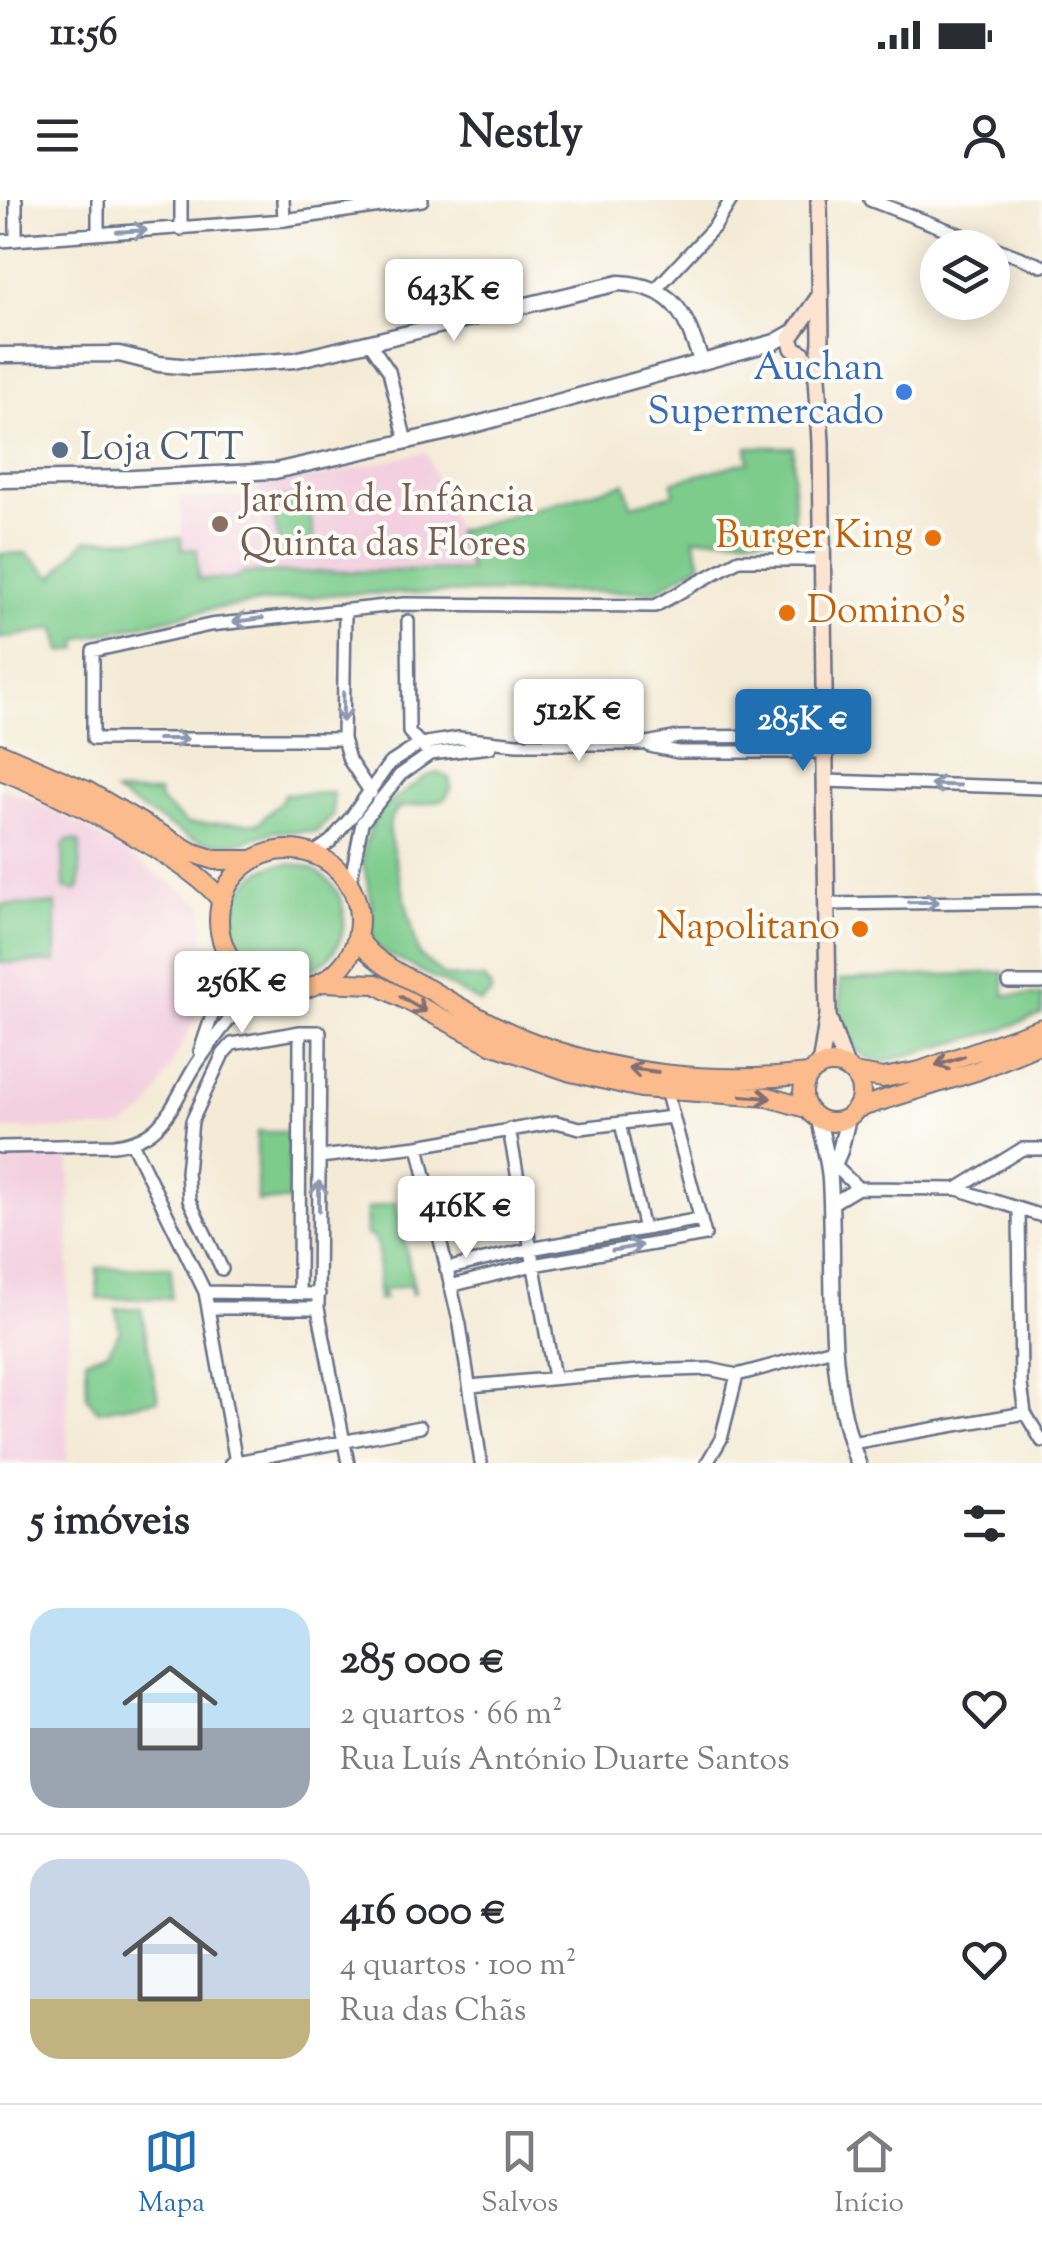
<!DOCTYPE html>
<html lang="pt">
<meta charset="utf-8">
<style>
:root{--surface:#fff;--page:#f2f2f3;--text:#2b2b33;--muted:#7c7c81;--line:#e1e1e2;--accent:#1f6fb2}
body{margin:0;font-family:"Sorts Mill Goudy",serif;background:var(--page);color:var(--text);height:100vh;display:flex;flex-direction:column;font-size:38px;white-space:nowrap}
*{box-sizing:border-box;margin:0}
p{font-size:32px;color:var(--muted)}
.icon{flex:none;width:55px;height:55px;fill:none;stroke:currentColor;stroke-width:2;stroke-linecap:round;stroke-linejoin:round}
.map{position:relative;height:1263px;overflow:hidden}
.panel{display:flex;flex-direction:column;background:var(--surface);flex:1}
.panel>*{flex:none}
.buttons{position:absolute;left:920px;top:30px;display:grid;gap:20px}
.buttons a{display:grid;place-items:center;width:90px;height:90px;border-radius:50%;background:var(--surface);box-shadow:0 5px 25px #0003;font-size:50px}
.price{position:absolute;translate:-50% -85px;padding:0 22px;border-radius:10px;background:#fff;color:#222;font-size:32px;line-height:65px;filter:drop-shadow(0 2px 5px #0008)}
.price::after{content:'';position:absolute;left:50%;top:60px;width:30px;height:22px;margin-left:-15px;background:inherit;clip-path:polygon(0 0,100% 0,50% 100%)}
.price.active{background:var(--accent);color:#fff}
ul{padding:0;list-style:none}
li{display:flex;align-items:center;gap:30px;height:250px;padding:0 30px}
li+li{border-top:2px solid var(--line)}
li span{display:grid;place-items:center;flex:none;width:280px;height:200px;border-radius:30px;color:#555}
li>.icon{margin-inline-start:auto}
span .icon{width:120px;height:120px;fill:#fffc;stroke-width:1}
li b{font-size:42px}
h2{display:flex;justify-content:space-between;align-items:center;height:120px;padding:0 30px;font-size:42px}
.status{display:flex;justify-content:space-between;align-items:center;height:70px;padding:0 50px;background:var(--surface);direction:ltr}
.status svg{height:28px;fill:currentColor}
header{display:flex;justify-content:space-between;align-items:center;height:130px;padding:0 30px;background:var(--surface);font-size:45px;font-weight:700}
.menu{display:flex;justify-content:space-around;align-items:center;height:140px;border-top:2px solid var(--line);background:var(--surface);font-size:28px;color:var(--muted)}
.menu a{display:grid;justify-items:center;gap:5px}
.menu .active{color:var(--accent)}
.map>svg:first-child{display:block}
.built{fill:#f3cfdf}
.green{fill:#7dcc8c;stroke:#4c7e75;stroke-width:2.5}
.lines{fill:none;stroke-linecap:round;stroke-linejoin:round}
.pedestrian-casing{stroke:#677188;stroke-width:14}
.minor-casing{stroke:#677188;stroke-width:16}
.tertiary-casing{stroke:#677188;stroke-width:19}
.secondary-casing{stroke:#677188;stroke-width:20}
.primary-casing{stroke:#677188;stroke-width:22}
.pedestrian{stroke:#fff;stroke-width:9}
.minor{stroke:#fff;stroke-width:11}
.tertiary{stroke:#fff;stroke-width:14}
.secondary{stroke:#fde4d1;stroke-width:15}
.primary{stroke:#fbbb8c;stroke-width:18}
.oneway{stroke:#8d97ae}
.oneway2{stroke:#806e73}
.shop-dot{fill:#3f7fe0;stroke:#fdfcf7;stroke-width:4}
.service-dot{fill:#5c6f8a;stroke:#fdfcf7;stroke-width:4}
.education-dot{fill:#8d6e63;stroke:#fdfcf7;stroke-width:4}
.food-dot{fill:#e8710a;stroke:#fdfcf7;stroke-width:4}
.labels{text-anchor:middle;dominant-baseline:central;stroke-width:8;stroke-linejoin:round;paint-order:stroke}
.shop-label{font-size:38px;fill:#366cbe;stroke:#fdfcf7;text-anchor:end}
.service-label{font-size:38px;fill:#4e5e75;stroke:#fdfcf7;text-anchor:start}
.education-label{font-size:38px;fill:#785e54;stroke:#fdfcf7;text-anchor:start}
.food-label{font-size:38px;fill:#c56008;stroke:#fdfcf7;text-anchor:end}
</style>
<div class="status"><b>11:56</b><svg viewBox="0 0 49 12"><path d="M0 12V9h3v3zM5 12V6h3v6zM10 12V3h3v9zM15 12V0h3v12zM26 1h20v11H26zM47 4h2v5h-2z"/></svg></div>
<header><svg class="icon" aria-label="menu" viewBox="0 0 24 24"><path d="M4 6h16M4 12h16M4 18h16"/></svg>Nestly<svg class="icon" aria-label="person" viewBox="0 0 24 24"><circle cx="12" cy="8" r="4"/><path d="M4 21q1-7 8-7t8 7"/></svg></header>
<div class="map">
<svg width="1042" height="1263" viewBox="0 0 1042 1263">
<rect width="100%" height="100%" fill="#fdfcf7"/>
<filter id="ink" filterUnits="userSpaceOnUse"><feTurbulence type="fractalNoise" baseFrequency=".01" numOctaves="2"/><feDisplacementMap in="SourceGraphic" scale="20" xChannelSelector="R" yChannelSelector="G"/><feConvolveMatrix kernelMatrix="1 2 1 2 8 2 1 2 1" color-interpolation-filters="sRGB"/></filter>
<filter id="wash" filterUnits="userSpaceOnUse"><feTurbulence type="fractalNoise" baseFrequency=".0048" numOctaves="4" result="noise"/><feDisplacementMap in="SourceGraphic" scale="40" xChannelSelector="R" yChannelSelector="G"/><feGaussianBlur stdDeviation="2.25" result="paint"/><feColorMatrix in="noise" values="0 0 0 0 0 0 0 0 0 0 0 0 0 0 0 0 0 1.4 0 .05"/><feComposite in="paint" operator="in"/></filter>
<g filter="url(#wash)">
<rect width="100%" height="100%" fill="#f4ebd6"/>
<path class="built" d="M 426,252 L 470,369 L 269,374 L 257,283 L 327,275 Z
M 255,297 L 264,374 L 244,373 L 233,378 L 199,378 L 198,349 L 183,349 L 180,299 Z
M 0,587 L 47,606 L 88,629 L 203,704 L 203,805 L 149,909 L 125,926 L 107,929 L 0,929 Z
M 0,959 L 70,959 L 67,1263 L 0,1263 Z"/>
<path class="green" d="M 747,247 L 793,247 L 794,336 L 694,338 L 701,363 L 655,391 L 336,394 L 210,409 L 79,439 L 78,449 L 62,452 L 56,428 L 0,439 L 0,354 L 26,353 L 53,377 L 86,340 L 181,338 L 182,350 L 197,349 L 198,379 L 233,379 L 244,373 L 470,370 L 456,331 L 625,283 L 632,305 L 674,294 L 672,282 L 749,261 Z
M 307,295 L 316,354 L 281,359 L 272,300 Z
M 439,573 L 449,578 L 451,589 L 444,600 L 398,608 L 390,620 L 389,634 L 419,755 L 444,776 L 484,779 L 491,788 L 491,793 L 481,803 L 381,750 L 373,740 L 372,702 L 363,664 L 365,644 L 377,612 L 425,577 Z
M 115,593 L 159,593 L 160,601 L 187,624 L 259,623 L 282,600 L 284,594 L 333,593 L 333,616 L 316,632 L 276,631 L 239,643 L 216,644 L 190,638 Z
M 68,640 L 77,641 L 80,644 L 80,688 L 76,691 L 64,688 L 63,645 Z
M234 719a55 55 0 1 1 110 0a55 55 0 1 1-110 0Z
M 56,704 L 56,762 L 0,763 L 0,705 Z
M 1004,772 L 1004,795 L 1042,795 L 1042,814 L 998,831 L 883,862 C 838,854 840,816 840,780 Z
M 257,932 L 289,932 L 289,1001 L 257,1001 Z
M 396,1002 L 415,1093 L 412,1094 L 410,1085 L 383,1090 L 384,1099 L 378,1100 L 378,1046 L 374,1038 L 366,1035 L 367,1009 Z
M 171,1067 L 171,1098 L 98,1099 L 97,1068 Z
M 141,1108 L 158,1200 L 98,1211 L 87,1197 L 86,1159 L 108,1151 L 120,1131 L 116,1109 Z"/>
</g>
<g filter="url(#ink)">
<g class="lines">
<g class="pedestrian-casing">
<path id="pedestrian" d="M 620,923 L 644,1030"/>
</g>
<g class="minor-casing">
<path id="minor" d="M 16,0 L 16,40
M 98,0 L 98,33
M 181,0 L 181,29
M 283,0 L 284,20
M 870,0 L 1042,66
M 0,41 L 284,20 L 422,0
M 656,89 L 715,26 L 731,0
M 369,142 L 389,171 L 406,242
M 345,410 L 343,539 L 349,560 L 371,593
M 408,421 L 409,532 L 424,548
M 343,539 L 93,539 L 93,451 L 210,425 L 404,404 L 655,406 L 739,360 L 823,360
M 650,546 L 678,552 L 825,552
M 825,581 L 1042,588
M 313,654 L 331,641 L 352,616 L 389,564 L 420,544 L 459,538 L 517,544 L 641,544 L 678,537 L 825,536
M 350,684 L 362,623 L 400,575 L 430,554 L 490,547
M 827,704 L 1042,701
M 1009,783 L 1042,783
M 200,851 L 222,786 L 226,749
M 509,929 L 554,1177
M 132,943 L 205,1092 L 236,1262
M 418,946 L 460,1125 L 481,1263
M 0,947 L 114,945 C 168,939 172,901 198,862 C 217,834 237,807 263,784
M 319,957 L 418,946 L 556,922 L 580,928 L 672,917
M 834,965 L 858,988
M 858,988 L 957,989 L 1042,1016
M 957,989 L 1022,949 L 1042,949
M 831,1004 L 858,988
M 1019,1010 L 1021,1185 L 1025,1213 L 1042,1241
M 222,1069 L 189,1000 L 187,972 L 192,921 L 223,854 L 232,844 L 300,832
M 446,1069 L 530,1049 L 701,1019
M 450,1086 L 533,1065 L 705,1035 L 666,890
M 205,1092 L 319,1094
M 299,1093 L 300,832 L 320,832 L 318,1108 L 348,1263
M 208,1108 L 318,1108
M 470,1186 L 639,1171 L 709,1169 L 737,1175
M 851,1243 L 1025,1213
M 231,1263 L 420,1227
M 707,1263 L 721,1239 L 737,1175 L 833,1149"/>
</g>
<g class="tertiary-casing">
<path id="tertiary" d="M 0,155 L 119,154 L 159,164 L 191,167 L 295,160 L 619,83 C 675,86 684,113 701,160
M 0,280 L 134,278 L 275,271 L 452,231 L 775,142 L 791,133
M 818,919 C 822,939 829,960 830,980 C 836,1076 823,1171 858,1263
M 830,974 L 840,951 L 848,918"/>
</g>
<g class="secondary-casing">
<path id="secondary" d="M 819,0 L 821,140 L 817,177 L 821,242 L 828,815 L 820,866
M 817,177 L 803,154 L 793,148 L 790,138 L 819,97
M 829,819 L 846,867"/>
</g>
<g class="primary-casing">
<path id="primary" d="M 0,553 L 87,591 L 191,652 L 215,660 L 253,660
M 0,570 C 48,587 197,662 222,702
M219 720a70 70 0 1 1 140 0a70 70 0 1 1-140 0Z
M 357,737 C 373,763 404,776 430,790 C 460,808 492,826 524,839 C 613,875 715,885 809,874
M 321,782 L 376,784 L 491,844 L 571,872 L 641,888 L 768,897 L 806,908
M803 893a29 29 0 1 1 58 0a29 29 0 1 1-58 0Z
M 853,873 L 883,878 L 920,871 L 1042,828
M 858,908 L 976,871 L 1042,843"/>
</g>
<use href="#pedestrian" class="pedestrian"/>
<use href="#minor" class="minor"/>
<use href="#tertiary" class="tertiary"/>
<use href="#secondary" class="secondary"/>
<use href="#primary" class="primary"/>
</g>
<defs><path id="oneway-shaft" d="M-6 0H5M1.5-3L5.5 0L1.5 3" fill="none" stroke-width="1.6" stroke-linecap="round" stroke-linejoin="round" transform="scale(2.5)"/></defs>
<g class="oneway">
<use href="#oneway-shaft" transform="translate(132 31) rotate(-3)"/>
<use href="#oneway-shaft" transform="translate(248 420) rotate(172)"/>
<use href="#oneway-shaft" transform="translate(343 507) rotate(91)"/>
<use href="#oneway-shaft" transform="translate(173 539)"/>
<use href="#oneway-shaft" transform="translate(945 585) rotate(-178)"/>
<use href="#oneway-shaft" transform="translate(924 702) rotate(-1)"/>
<use href="#oneway-shaft" transform="translate(319 996) rotate(-90)"/>
<use href="#oneway-shaft" transform="translate(627 1048) rotate(-10)"/>
</g>
<g class="oneway2">
<use href="#oneway-shaft" transform="translate(413 804) rotate(31)"/>
<use href="#oneway-shaft" transform="translate(950 861) rotate(162)"/>
<use href="#oneway-shaft" transform="translate(643 870) rotate(-172)"/>
<use href="#oneway-shaft" transform="translate(756 897) rotate(4)"/>
</g>
</g>
<circle class="shop-dot" cx="904" cy="192" r="10"/>
<circle class="service-dot" cx="60" cy="250" r="10"/>
<circle class="education-dot" cx="220" cy="324" r="10"/>
<g class="food-dot">
<circle cx="933" cy="338" r="10"/>
<circle cx="787" cy="413" r="10"/>
<circle cx="860" cy="729" r="10"/>
</g>
<g class="labels">
<g class="shop-label">
<text x="884" y="170">Auchan<tspan x="884" dy="44">Supermercado</tspan></text>
</g>
<g class="service-label">
<text x="80" y="250">Loja CTT</text>
</g>
<g class="education-label">
<text x="240" y="302">Jardim de Infância<tspan x="240" dy="44">Quinta das Flores</tspan></text>
</g>
<g class="food-label">
<text x="913" y="338">Burger King</text>
<text x="807" y="413" text-anchor="start">Domino's</text>
<text x="840" y="729">Napolitano</text>
</g>
</g>
</svg>
<div class="buttons">
<a><svg class="icon" aria-label="layers" viewBox="0 0 24 24"><path d="M12 4l9 5-9 5-9-5zM3 14l9 5 9-5"/></svg></a>
</div>
<b class="price" style="left:454px;top:144px">643K €</b>
<b class="price" style="left:579px;top:564px">512K €</b>
<b class="price active" style="left:803px;top:574px">285K €</b>
<b class="price" style="left:242px;top:836px">256K €</b>
<b class="price" style="left:466px;top:1061px">416K €</b>
</div>
<section class="panel">
<h2>5 imóveis<svg class="icon" aria-label="filters" viewBox="0 0 24 24"><path d="M4 7h16M4 17h16"/><circle cx="9" cy="7" r="2"/><circle cx="15" cy="17" r="2"/></svg></h2>
<ul>
<li><span style="background:linear-gradient(#bfe0f5 60%,#9aa5b1 0)"><svg class="icon" aria-label="home" viewBox="0 0 24 24"><path d="M3 11l9-7 9 7M6 9v11h12V9"/></svg></span><div><b>285 000 €</b><p>2 quartos · 66 m²</p><p>Rua Luís António Duarte Santos</p></div><svg class="icon" aria-label="heart" viewBox="0 0 24 24"><path d="M12 20l-8-8c-3-5 5-10 8-4 3-6 11-1 8 4z"/></svg></li>
<li><span style="background:linear-gradient(#c9d6e8 70%,#c2b280 0)"><svg class="icon" aria-label="home" viewBox="0 0 24 24"><path d="M3 11l9-7 9 7M6 9v11h12V9"/></svg></span><div><b>416 000 €</b><p>4 quartos · 100 m²</p><p>Rua das Chãs</p></div><svg class="icon" aria-label="heart" viewBox="0 0 24 24"><path d="M12 20l-8-8c-3-5 5-10 8-4 3-6 11-1 8 4z"/></svg></li>
</ul>
</section>
<nav class="menu">
<a class="active"><svg class="icon" aria-label="map" viewBox="0 0 24 24"><path d="M3 6l6-2 6 2 6-2v14l-6 2-6-2-6 2zM9 4v14M15 6v14"/></svg>Mapa</a>
<a><svg class="icon" aria-label="saved" viewBox="0 0 24 24"><path d="M7 4h10v16l-5-4-5 4z"/></svg>Salvos</a>
<a><svg class="icon" aria-label="home" viewBox="0 0 24 24"><path d="M3 11l9-7 9 7M6 9v11h12V9"/></svg>Início</a>
</nav>
